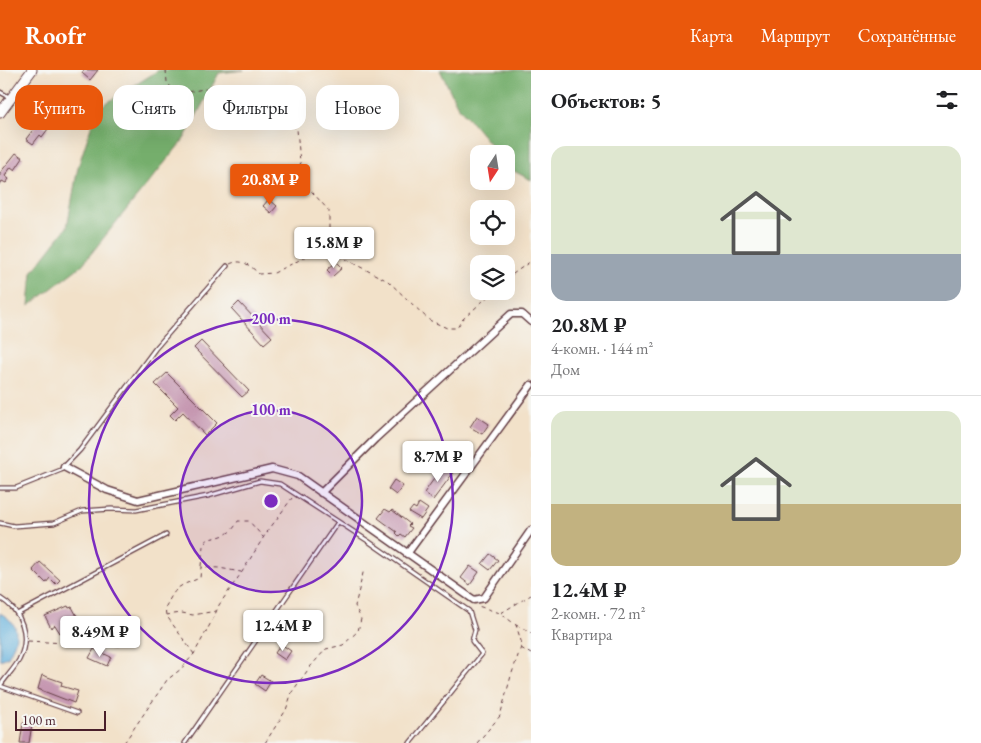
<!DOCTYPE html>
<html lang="ru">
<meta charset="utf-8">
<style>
:root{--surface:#fff;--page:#f2f2f2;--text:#202124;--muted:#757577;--line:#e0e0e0;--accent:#ea580c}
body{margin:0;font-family:"EB Garamond",serif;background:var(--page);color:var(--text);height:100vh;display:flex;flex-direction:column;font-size:19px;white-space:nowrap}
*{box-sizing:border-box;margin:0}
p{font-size:16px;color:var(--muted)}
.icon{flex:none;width:28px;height:28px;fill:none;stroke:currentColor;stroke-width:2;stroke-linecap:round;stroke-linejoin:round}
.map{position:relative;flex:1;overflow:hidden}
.details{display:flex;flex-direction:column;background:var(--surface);width:450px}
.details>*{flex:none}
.guide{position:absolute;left:15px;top:15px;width:440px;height:45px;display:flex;gap:10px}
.needle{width:32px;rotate:192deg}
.buttons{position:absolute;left:470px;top:75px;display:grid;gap:10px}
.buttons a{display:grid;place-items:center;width:45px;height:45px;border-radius:10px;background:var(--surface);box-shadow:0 5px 20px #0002;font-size:25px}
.scale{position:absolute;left:15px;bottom:12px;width:91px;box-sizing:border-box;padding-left:5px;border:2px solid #4a1f2b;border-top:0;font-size:14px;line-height:18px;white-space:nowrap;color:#4a1f2b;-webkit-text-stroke:4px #f6f6f2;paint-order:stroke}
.price{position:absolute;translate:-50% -42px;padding:0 11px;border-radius:5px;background:#fff;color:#222;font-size:16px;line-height:32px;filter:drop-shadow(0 1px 2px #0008)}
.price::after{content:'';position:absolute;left:50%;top:30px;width:15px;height:11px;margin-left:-8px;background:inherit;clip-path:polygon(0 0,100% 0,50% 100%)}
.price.on{background:var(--accent);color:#fff}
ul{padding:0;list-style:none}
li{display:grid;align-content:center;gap:10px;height:265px;padding:0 20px}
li+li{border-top:1px solid var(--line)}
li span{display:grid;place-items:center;height:155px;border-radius:15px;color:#555}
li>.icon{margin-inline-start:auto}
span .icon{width:90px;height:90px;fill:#fffc;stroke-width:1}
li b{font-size:21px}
h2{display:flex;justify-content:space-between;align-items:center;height:60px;padding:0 20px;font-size:21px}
.chip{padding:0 18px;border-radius:15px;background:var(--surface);box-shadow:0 5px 20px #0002;font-size:18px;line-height:45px}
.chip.on{background:var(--accent);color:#fff}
header{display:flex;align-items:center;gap:30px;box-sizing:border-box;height:70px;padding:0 25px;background:var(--accent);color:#fff}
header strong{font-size:24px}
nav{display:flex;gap:28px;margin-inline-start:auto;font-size:18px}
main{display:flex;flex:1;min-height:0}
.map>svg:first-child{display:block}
.forest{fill:#75ae6c;stroke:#60664c}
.water{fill:#63b0dc;stroke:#566884}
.building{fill:#c596b0}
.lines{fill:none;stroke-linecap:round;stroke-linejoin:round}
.lane-casing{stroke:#633c43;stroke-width:5.5}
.street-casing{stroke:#633c43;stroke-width:9}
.secondary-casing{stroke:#633c43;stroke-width:11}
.path{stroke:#633c43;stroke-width:1;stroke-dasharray:4 4;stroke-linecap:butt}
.lane{stroke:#fff;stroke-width:3}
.street{stroke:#fff;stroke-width:6}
.secondary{stroke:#fff;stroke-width:9}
.ring{fill:none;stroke:#7b2cbf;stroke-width:2.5}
.centre{fill:#7b2cbf;stroke:#f6f6f2;stroke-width:2.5}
.ring-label{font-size:15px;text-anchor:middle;font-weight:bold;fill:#7b2cbf;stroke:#f6f6f2;stroke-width:4;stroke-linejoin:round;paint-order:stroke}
</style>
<header>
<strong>Roofr</strong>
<nav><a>Карта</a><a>Маршрут</a><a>Сохранённые</a></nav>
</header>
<main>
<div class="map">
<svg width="531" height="673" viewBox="0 0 531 673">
<rect width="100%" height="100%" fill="#f6f6f2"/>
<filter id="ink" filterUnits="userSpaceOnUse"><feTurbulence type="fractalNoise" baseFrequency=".02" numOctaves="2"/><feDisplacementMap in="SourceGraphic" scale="10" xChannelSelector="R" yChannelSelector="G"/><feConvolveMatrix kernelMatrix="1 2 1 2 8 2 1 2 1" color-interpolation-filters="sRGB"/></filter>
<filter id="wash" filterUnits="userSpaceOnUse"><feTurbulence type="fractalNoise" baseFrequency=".0096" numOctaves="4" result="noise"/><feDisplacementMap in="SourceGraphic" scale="20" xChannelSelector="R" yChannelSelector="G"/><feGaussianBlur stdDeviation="1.12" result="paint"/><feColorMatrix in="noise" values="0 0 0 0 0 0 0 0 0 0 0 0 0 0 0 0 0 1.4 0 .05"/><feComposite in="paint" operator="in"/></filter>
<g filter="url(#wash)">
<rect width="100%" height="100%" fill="#f2e1c9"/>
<path class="forest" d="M 159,0 L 244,0 L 219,3 L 184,69 L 118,150 L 82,195 L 29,236 L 32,202 L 67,157 L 78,97 L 97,39 Z
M 440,0 L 531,0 L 531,110 L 512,100 L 506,93 L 506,84 L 498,84 L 457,35 Z"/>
<path class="water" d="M 0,543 C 22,555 18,568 8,587 L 0,590 Z"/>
<g id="blocks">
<path class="building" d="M 84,0 L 98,0 L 90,10 L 82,3 Z
M 230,36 L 238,44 L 230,53 L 222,45 Z
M 39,52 L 48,59 L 42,67 L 40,65 L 33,74 L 26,69 Z
M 16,83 L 23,88 L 15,100 L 11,97 L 5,106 L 9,109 L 6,113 L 2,111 L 0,115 L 0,103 Z
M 269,129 L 277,136 L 271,143 L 263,136 Z
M 336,192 L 342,198 L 333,206 L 327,200 Z
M 239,232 L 272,267 L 264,274 L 232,239 Z
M 201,271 L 249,321 L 242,327 L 194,278 Z
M 167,303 L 217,353 L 205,365 L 183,342 L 175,350 L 170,345 L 178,337 L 155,314 Z
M 477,346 L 489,354 L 482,364 L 470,357 Z
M 443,396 L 453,403 L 433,430 L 424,423 Z
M 394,410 L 403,416 L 396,425 L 388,419 Z
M 419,433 L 428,439 L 421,449 L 409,442 L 413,437 L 416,439 Z
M 385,439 L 390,442 L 392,440 L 410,454 L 408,456 L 412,458 L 405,467 L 401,464 L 399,466 L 396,463 L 397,462 L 378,448 Z
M 490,484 L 498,490 L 490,500 L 482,494 Z
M 40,492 L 60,510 L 56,514 L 50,508 L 46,513 L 33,500 Z
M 470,496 L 479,502 L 470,515 L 461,508 Z
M 68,536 L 69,538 L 72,537 L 78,548 L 66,554 L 69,558 L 60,563 L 55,555 L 51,558 L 45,546 Z
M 281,574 L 291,581 L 285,590 L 275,583 Z
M 94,579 L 111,587 L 107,596 L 89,588 Z
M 42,605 L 62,612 L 61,616 L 78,621 L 74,633 L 38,619 Z
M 261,605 L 271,611 L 265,621 L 255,614 Z
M 23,653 L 32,654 L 29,673 L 20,673 Z"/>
</g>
</g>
<g filter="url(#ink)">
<use href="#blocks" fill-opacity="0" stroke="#633c43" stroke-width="1"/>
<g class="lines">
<g class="lane-casing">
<path id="lane" d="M 0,22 L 11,28
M 0,418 L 16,418 L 61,400 L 80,380 L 155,279 L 227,196
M 0,453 L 14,456 L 54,453 L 82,441 L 111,439 L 136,440 L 208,426 L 260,411 L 280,414 L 368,471 L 469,541 L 475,560 L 472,571 L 482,584 L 410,673
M 0,528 C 22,541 31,566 19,590 C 14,599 6,607 0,616
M 17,544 L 166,465
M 0,616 L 77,643
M 185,673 L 338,452"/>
</g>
<g class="street-casing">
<path id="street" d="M 64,397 L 107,420 L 138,430 L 272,399 L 298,406 L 474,530 L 484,528 L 531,460
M 321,423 L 375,369 L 511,244 L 522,244 L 531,252
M 407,484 L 531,315"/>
</g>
<g class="secondary-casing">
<path id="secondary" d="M 0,43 L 32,0"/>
</g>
<path class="path" d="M 166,0 L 167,12 L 176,24 L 204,19 L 228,22 L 254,38 L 279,46 L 297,59 L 300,92 L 306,115 L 329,141 L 329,167 L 323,178
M 230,194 C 242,188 251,196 259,204 L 274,203 L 323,178 L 388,211 L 429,250 L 447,258 L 457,258 L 462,250 L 494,221
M 506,209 L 531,191
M 201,496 L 203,476 L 208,469 C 222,467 232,464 238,451 L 249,451 L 263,467
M 501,543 L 531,525
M 166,545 L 165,538 C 177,515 177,517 200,508 L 201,497 L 219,498 L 241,502
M 516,555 L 531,563
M 28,571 L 122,576
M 521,578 L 531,584
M 194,584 L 166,545 L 182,543 L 193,545 L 216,541
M 124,673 L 167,610 L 181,599 L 194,584 L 214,547 L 219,535 L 242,502 L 265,465 L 292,428
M 265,673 L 286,640 L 292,622 L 310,597 L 326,579 L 343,575 L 358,561 L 361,549 L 355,536 L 364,499
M 477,673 L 500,646 L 511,606 L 522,574 L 516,555 L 500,543 L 478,536"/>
<use href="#lane" class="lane"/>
<use href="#street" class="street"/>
<use href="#secondary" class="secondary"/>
</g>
</g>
<circle cx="271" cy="431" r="91" fill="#7b2cbf" fill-opacity=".12"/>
<g class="ring">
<circle cx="271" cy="431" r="91"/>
<circle cx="271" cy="431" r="182"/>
</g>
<circle cx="271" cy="431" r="8" class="centre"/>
<g class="ring-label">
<text x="271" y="254">200 m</text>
<text x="271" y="345">100 m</text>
</g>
</svg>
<div class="buttons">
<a><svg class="needle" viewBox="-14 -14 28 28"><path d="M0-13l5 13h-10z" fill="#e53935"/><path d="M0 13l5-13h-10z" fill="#757577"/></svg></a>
<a><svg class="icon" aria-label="locate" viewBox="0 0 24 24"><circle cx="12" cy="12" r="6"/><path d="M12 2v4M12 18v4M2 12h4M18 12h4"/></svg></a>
<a><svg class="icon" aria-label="layers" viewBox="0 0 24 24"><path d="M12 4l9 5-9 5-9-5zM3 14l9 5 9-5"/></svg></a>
</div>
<div class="scale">100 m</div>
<b class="price on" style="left:270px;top:136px">20.8M ₽</b>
<b class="price" style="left:334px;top:199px">15.8M ₽</b>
<b class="price" style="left:438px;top:413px">8.7M ₽</b>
<b class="price" style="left:283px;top:582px">12.4M ₽</b>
<b class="price" style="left:100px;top:588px">8.49M ₽</b>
<div class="guide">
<a class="chip on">Купить</a>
<a class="chip">Снять</a>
<a class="chip">Фильтры</a>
<a class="chip">Новое</a>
</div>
</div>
<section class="details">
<h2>Объектов: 5<svg class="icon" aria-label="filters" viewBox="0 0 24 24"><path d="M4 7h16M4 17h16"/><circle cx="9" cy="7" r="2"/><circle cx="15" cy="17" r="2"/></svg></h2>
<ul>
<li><span style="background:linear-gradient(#dfe7d0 70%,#9aa5b1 0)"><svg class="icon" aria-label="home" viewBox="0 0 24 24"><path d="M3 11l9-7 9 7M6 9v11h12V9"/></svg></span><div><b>20.8M ₽</b><p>4-комн. · 144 m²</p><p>Дом</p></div></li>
<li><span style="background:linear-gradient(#dfe7d0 60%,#c2b280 0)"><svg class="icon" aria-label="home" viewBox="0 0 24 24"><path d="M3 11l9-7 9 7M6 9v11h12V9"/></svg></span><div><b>12.4M ₽</b><p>2-комн. · 72 m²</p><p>Квартира</p></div></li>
</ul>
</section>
</main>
